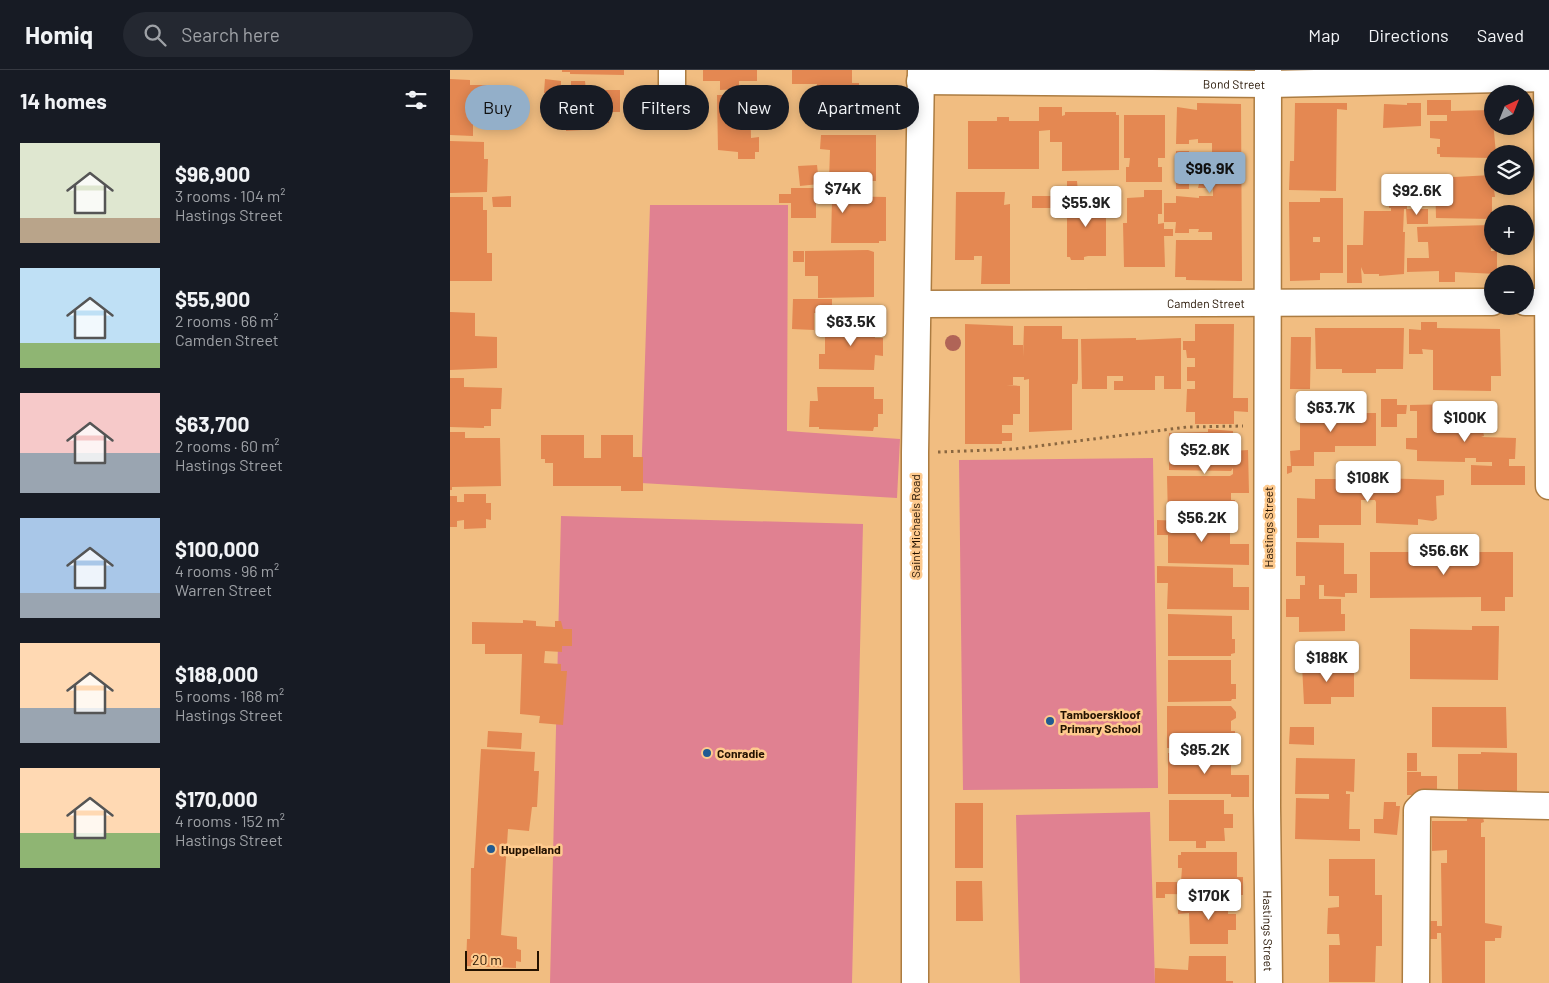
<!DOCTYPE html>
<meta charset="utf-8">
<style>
:root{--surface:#171b24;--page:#242831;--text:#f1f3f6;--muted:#9ea1a6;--line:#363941;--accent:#93afc9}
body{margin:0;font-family:Barlow,sans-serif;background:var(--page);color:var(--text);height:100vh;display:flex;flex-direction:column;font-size:19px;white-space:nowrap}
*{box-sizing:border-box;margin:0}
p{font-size:16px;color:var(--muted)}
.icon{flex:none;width:28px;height:28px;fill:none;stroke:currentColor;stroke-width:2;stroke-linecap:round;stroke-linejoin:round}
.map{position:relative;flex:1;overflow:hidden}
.sheet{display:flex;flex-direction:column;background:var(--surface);width:450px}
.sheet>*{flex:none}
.hud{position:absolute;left:15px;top:15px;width:475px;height:45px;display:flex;gap:10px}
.needle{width:32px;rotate:43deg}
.fabs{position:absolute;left:1034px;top:15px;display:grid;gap:10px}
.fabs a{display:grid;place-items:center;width:50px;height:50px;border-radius:50%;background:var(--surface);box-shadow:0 2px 12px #0003;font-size:25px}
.scale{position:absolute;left:15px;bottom:12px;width:74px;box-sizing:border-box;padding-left:5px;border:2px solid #241200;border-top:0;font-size:14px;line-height:18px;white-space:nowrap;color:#241200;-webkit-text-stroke:4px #feca8e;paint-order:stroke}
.price{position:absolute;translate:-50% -42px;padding:0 11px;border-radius:5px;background:#fff;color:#222;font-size:16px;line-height:32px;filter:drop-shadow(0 1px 2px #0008)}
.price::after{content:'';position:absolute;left:50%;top:30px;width:15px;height:11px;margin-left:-8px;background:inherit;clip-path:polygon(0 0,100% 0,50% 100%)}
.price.active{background:var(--accent);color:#111}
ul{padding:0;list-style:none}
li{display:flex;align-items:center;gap:15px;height:125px;padding:0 20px}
li span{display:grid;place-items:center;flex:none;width:140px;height:100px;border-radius:0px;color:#555}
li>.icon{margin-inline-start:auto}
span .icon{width:60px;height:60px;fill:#fffc;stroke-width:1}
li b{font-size:21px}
h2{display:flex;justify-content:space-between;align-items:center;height:60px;padding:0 20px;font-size:21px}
.chip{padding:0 18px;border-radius:22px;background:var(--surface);box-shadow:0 2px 12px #0003;font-size:18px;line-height:45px}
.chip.active{background:var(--accent);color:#111}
header{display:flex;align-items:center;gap:30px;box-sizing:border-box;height:70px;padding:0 25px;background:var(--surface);border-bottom:1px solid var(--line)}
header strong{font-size:24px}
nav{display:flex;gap:28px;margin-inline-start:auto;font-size:18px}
.search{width:350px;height:45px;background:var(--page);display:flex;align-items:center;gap:12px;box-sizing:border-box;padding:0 18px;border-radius:28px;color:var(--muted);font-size:19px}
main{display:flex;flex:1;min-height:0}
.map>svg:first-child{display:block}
.green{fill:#e08191}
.building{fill:#e48852;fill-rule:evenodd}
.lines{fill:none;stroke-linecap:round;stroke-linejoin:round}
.minor-casing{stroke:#ac7c41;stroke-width:29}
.path{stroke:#8a6740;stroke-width:3;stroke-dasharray:2.5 4;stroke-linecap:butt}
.minor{stroke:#fff;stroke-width:26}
.tree{fill:#b06457}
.poi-dot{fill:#215b92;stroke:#feca8e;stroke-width:2}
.labels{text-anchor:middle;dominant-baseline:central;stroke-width:5;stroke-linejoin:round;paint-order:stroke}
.street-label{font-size:12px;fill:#241200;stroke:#feca8e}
.poi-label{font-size:12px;font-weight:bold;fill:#241200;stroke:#feca8e;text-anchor:start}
</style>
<header>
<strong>Homiq</strong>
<div class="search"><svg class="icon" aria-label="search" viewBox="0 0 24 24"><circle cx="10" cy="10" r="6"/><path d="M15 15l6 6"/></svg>Search here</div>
<nav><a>Map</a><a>Directions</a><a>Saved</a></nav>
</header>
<main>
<section class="sheet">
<h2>14 homes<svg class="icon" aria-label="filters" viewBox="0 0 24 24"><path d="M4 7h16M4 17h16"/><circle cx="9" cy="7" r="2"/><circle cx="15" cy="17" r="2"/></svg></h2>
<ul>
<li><span style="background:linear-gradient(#dfe7d0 75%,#b9a48a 0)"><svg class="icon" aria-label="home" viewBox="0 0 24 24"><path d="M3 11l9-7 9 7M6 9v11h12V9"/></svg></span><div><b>$96,900</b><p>3 rooms · 104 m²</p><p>Hastings Street</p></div></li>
<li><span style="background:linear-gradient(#bfe0f5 75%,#8fb573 0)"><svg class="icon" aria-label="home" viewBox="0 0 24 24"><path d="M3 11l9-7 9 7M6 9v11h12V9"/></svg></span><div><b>$55,900</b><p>2 rooms · 66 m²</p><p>Camden Street</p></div></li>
<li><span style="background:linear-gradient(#f6c9c9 60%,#9aa5b1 0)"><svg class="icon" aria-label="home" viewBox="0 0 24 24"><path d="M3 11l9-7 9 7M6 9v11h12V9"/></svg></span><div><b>$63,700</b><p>2 rooms · 60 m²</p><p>Hastings Street</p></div></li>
<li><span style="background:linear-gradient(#a9c7e8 75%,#9aa5b1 0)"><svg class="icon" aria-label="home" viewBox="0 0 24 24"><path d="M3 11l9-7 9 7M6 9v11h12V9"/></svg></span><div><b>$100,000</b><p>4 rooms · 96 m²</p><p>Warren Street</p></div></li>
<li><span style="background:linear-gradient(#ffd9b3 65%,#9aa5b1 0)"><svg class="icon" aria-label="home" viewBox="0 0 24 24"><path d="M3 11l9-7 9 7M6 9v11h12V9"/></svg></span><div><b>$188,000</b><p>5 rooms · 168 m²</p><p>Hastings Street</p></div></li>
<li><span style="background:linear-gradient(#ffd9b3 65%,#8fb573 0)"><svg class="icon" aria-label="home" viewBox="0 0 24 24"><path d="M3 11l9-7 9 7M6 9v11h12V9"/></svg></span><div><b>$170,000</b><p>4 rooms · 152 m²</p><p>Hastings Street</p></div></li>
</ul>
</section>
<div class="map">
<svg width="1099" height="913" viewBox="0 0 1099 913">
<rect width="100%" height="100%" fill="#f1bd81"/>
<path class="green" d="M 200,135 L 338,135 L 337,361 L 450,369 L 447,428 L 191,413 Z
M 703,388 L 708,718 L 513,720 L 509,390 Z
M 111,446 L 413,454 L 402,913 L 100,913 Z
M 700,742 L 705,913 L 570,913 L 566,745 Z"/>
<path class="building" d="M 112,0 L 174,0 L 174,5 L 120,4 L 120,2 L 112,2 Z
M 253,0 L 307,0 L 307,11 L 289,11 L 289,19 L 270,20 L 270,11 L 253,11 Z
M 342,0 L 402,0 L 402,13 L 409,13 L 409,33 L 402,33 L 402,47 L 367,47 L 367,14 L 342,14 Z
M 0,9 L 20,10 L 20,15 L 40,15 L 40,40 L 23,40 L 23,66 L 0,65 Z
M 95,9 L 111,11 L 111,24 L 94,23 Z
M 121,11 L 135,11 L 136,20 L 170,20 L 170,42 L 159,42 L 159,53 L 138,53 L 138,50 L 133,50 L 133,60 L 116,61 L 116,50 L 113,50 L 113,20 L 121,20 Z
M 267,25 L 300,25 L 301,68 L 309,67 L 309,82 L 305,82 L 305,89 L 288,89 L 288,82 L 268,80 Z
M 977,30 L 1001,30 L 1001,41 L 1042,40 L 1046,84 L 1042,84 L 1042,88 L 990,87 L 990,84 L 987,84 L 987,77 L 990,77 L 990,69 L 980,68 L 980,51 L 997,51 L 997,45 L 977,45 Z
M 747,33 L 791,34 L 792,211 L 736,210 L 736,207 L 725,207 L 726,170 L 762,170 L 762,162 L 748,162 L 749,159 L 739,159 L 739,163 L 725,163 L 726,152 L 714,152 L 714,133 L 726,133 L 726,126 L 749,128 L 749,126 L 763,126 L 763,118 L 748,118 L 749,114 L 739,114 L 739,119 L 726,119 L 726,81 L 739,81 L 739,86 L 749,86 L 748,82 L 762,82 L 762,73 L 748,73 L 748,69 L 739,70 L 739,74 L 726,74 L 727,37 L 747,40 Z
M 845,33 L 897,33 L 897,40 L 887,39 L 886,121 L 839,120 L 840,91 L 844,91 Z
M 957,33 L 971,33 L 971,56 L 933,58 L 934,34 L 957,35 Z
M 589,37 L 612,37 L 612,46 L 615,45 L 615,42 L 666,42 L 666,45 L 669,45 L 669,100 L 612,101 L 612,72 L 600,72 L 600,60 L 589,61 L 589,99 L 518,99 L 518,51 L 547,51 L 547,47 L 559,47 L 559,51 L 589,51 Z
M 674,45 L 715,45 L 715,88 L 708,88 L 708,97 L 712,97 L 712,112 L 676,112 L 676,97 L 679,97 L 680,88 L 674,88 Z
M 371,65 L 426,65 L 426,111 L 379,111 L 380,80 L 370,79 Z
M 0,71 L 34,72 L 34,89 L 38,89 L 37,122 L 0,123 Z
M 367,95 L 369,114 L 350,116 L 348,96 Z
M 1042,105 L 1045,127 L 1042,127 L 1042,149 L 986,148 L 985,108 Z
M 617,111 L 627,111 L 628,122 L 617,122 Z
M 341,118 L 383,118 L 383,126 L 436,127 L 436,171 L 429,171 L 429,173 L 381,173 L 382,129 L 366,129 L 366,148 L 341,148 L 341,133 L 329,133 L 329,124 L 341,124 Z
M 694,120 L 712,120 L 712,144 L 708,144 L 708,154 L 714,153 L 714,159 L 723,159 L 723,166 L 714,166 L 715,197 L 674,197 L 673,153 L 677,153 L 677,128 L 694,127 Z
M 506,122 L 555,122 L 554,135 L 560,134 L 560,214 L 531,214 L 532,186 L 524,186 L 524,190 L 505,190 Z
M 939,122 L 957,122 L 957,139 L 954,139 L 953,162 L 955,162 L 954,204 L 929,206 L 929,204 L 914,204 L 911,197 L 912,213 L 897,213 L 897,175 L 913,175 L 914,141 L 941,141 L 941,138 L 939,138 Z
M 627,124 L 627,129 L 641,128 L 641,132 L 655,132 L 655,136 L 658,136 L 659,142 L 656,142 L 656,186 L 638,186 L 634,187 L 634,190 L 621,190 L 620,187 L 617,187 L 617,125 Z
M 61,126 L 61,137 L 43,137 L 42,127 Z
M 582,126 L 602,126 L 602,138 L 582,138 Z
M 0,127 L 33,127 L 33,140 L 37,140 L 37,183 L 42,183 L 42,211 L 0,211 Z
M 870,128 L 893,128 L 893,203 L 870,203 L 870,210 L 840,211 L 839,132 L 870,132 ZM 863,167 L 870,167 L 870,172 L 863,172 Z
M 956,139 L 978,139 L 978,154 L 957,154 Z
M 1040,155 L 1040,161 L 1042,162 L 1041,181 L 1047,181 L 1047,204 L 1005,202 L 1005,212 L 989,212 L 989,201 L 957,202 L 957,188 L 979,188 L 978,172 L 968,172 L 967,157 Z
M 418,180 L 424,182 L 424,227 L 368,228 L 368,206 L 355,206 L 355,181 Z
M 343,181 L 354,181 L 354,192 L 343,192 Z
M 343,229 L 382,229 L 382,243 L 364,243 L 364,260 L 342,259 Z
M 0,242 L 25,243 L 25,266 L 47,267 L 47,298 L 0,300 Z
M 971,252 L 987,252 L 987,258 L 1050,259 L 1051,306 L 1041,306 L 1041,321 L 983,320 L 983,280 L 972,279 L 973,284 L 959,284 L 959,259 L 971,260 Z
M 375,254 L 425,254 L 425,268 L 433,268 L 433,286 L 425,285 L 424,300 L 369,299 L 369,284 L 375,284 Z
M 515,254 L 563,256 L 563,275 L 573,275 L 573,287 L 574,256 L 612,256 L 612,269 L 628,269 L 628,309 L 627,314 L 622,314 L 622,360 L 579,362 L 579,309 L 574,310 L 574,307 L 563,307 L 563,315 L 556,315 L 570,316 L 570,344 L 563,344 L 563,355 L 552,355 L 552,363 L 562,363 L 562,371 L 552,371 L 552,374 L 515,374 Z
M 745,254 L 784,254 L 783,328 L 798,328 L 798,342 L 784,341 L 784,354 L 745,354 L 745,342 L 736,342 L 737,319 L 745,319 L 745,311 L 737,311 L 737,297 L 745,297 L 745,288 L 737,288 L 736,280 L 733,280 L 733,271 L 745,271 Z
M 865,258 L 954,258 L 953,299 L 926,299 L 926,303 L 892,303 L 892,299 L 866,299 Z
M 841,267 L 861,267 L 860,319 L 840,319 Z
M 686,268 L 686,270 L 731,268 L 731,319 L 714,319 L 714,306 L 705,306 L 705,320 L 664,320 L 664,311 L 673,311 L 673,306 L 657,306 L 657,319 L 632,319 L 631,269 Z
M 0,308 L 14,308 L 14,317 L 52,318 L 51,339 L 41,339 L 41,356 L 34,356 L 34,358 L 0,357 Z
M 367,317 L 424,317 L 424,329 L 433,329 L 433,344 L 428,344 L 428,357 L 424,357 L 423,361 L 369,359 L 369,357 L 359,357 L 360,331 L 368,331 Z
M 931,329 L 947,329 L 947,335 L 957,335 L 956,344 L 947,344 L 947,357 L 931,357 Z
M 1005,331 L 1031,331 L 1031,347 L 1035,347 L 1035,351 L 1031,352 L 1034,366 L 1031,367 L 1066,368 L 1065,389 L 1059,389 L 1059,396 L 1075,396 L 1075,415 L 1021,415 L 1021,395 L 1042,396 L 1042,392 L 1026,392 L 1026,388 L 1015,388 L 1015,392 L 967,391 L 967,380 L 956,379 L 956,368 L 967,368 L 967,341 L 960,341 L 960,335 L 1005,334 Z
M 850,337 L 885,337 L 885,343 L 926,343 L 926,376 L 885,376 L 885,382 L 864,382 L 864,396 L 842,396 L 842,402 L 837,404 L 837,396 L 841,396 L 840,381 L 850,380 Z
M 758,359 L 783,361 L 783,381 L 798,380 L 799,423 L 781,423 L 781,430 L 785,430 L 785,444 L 780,444 L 780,447 L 718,448 L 717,406 L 780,406 L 783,404 L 783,398 L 781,401 L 719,400 L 719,363 L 758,362 Z
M 0,362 L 15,362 L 15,368 L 50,368 L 51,416 L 2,417 L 2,420 L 0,420 Z
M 91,365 L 134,365 L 134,388 L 151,388 L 151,365 L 183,365 L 183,387 L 193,387 L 193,421 L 171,421 L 171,416 L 103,416 L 103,393 L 95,393 L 95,389 L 91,389 Z
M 928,408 L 994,410 L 994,425 L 986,426 L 987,449 L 983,451 L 968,449 L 968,455 L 926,453 L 926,432 L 925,430 L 911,430 L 911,455 L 869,455 L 869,468 L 847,468 L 847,428 L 865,429 L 865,409 L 911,409 L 911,412 L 925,412 Z
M 14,424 L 36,424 L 36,433 L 41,433 L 41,450 L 36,449 L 36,458 L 14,459 L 14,450 L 7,451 L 7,457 L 0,457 L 0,426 L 7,426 L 7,432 L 14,432 Z
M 707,450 L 780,453 L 780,474 L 799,474 L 799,495 L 718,493 L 718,465 L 707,465 Z
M 846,472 L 894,473 L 894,504 L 907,504 L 907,523 L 895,523 L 895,527 L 874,526 L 874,515 L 869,515 L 869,529 L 891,529 L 891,544 L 895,544 L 895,561 L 849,562 L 849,547 L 836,547 L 836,529 L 850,529 L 850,515 L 855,515 L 855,506 L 846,506 Z
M 920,482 L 1063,482 L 1063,527 L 1055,527 L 1055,541 L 1031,541 L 1031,527 L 920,528 Z
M 707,496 L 783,498 L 783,517 L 799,517 L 799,540 L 717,539 L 718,513 L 707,513 Z
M 718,544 L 782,546 L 782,569 L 785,569 L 785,583 L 781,584 L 781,586 L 718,586 Z
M 73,550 L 86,551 L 86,556 L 105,557 L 105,551 L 111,551 L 113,559 L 122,559 L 122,576 L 112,576 L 112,582 L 95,581 L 94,593 L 111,594 L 111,601 L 117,601 L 113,655 L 89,653 L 90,646 L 70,644 L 72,584 L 35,584 L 35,574 L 22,574 L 22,552 L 73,553 Z
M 1022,556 L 1049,556 L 1048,610 L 960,609 L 960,559 L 1022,560 Z
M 718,590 L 781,590 L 781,614 L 786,614 L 786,629 L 782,629 L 781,631 L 718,632 Z
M 852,595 L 904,595 L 904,627 L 881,627 L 881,634 L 854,634 Z
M 717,636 L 781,636 L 786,642 L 786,648 L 781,651 L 781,661 L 785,661 L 785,675 L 782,675 L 782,679 L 717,678 Z
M 982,637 L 1056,637 L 1057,678 L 982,677 Z
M 840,657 L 864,657 L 864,675 L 839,674 Z
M 38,661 L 72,663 L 71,679 L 37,677 Z
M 31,679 L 85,682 L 84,701 L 89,701 L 87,737 L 82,737 L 79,761 L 58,759 L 51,865 L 67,867 L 67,879 L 71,880 L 71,892 L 66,891 L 66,898 L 16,896 L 17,869 L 20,869 L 21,798 L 24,798 Z
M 1031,682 L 1067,683 L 1067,721 L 1061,721 L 1061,723 L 1031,724 L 1031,720 L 1008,721 L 1008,684 L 1031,684 Z
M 718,683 L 781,683 L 781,705 L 799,705 L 799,727 L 781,727 L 781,724 L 718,724 Z
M 957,683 L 967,683 L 967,701 L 957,701 Z
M 846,688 L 905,689 L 904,722 L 896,721 L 896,724 L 900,724 L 899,759 L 910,759 L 910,771 L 845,769 L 846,728 L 879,729 L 879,724 L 845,724 Z
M 957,702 L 971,702 L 971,706 L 987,706 L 987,721 L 971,725 L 957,725 Z
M 719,730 L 774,730 L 774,744 L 783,744 L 783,758 L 774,758 L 775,771 L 756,771 L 756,778 L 746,778 L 746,771 L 719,771 Z
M 934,732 L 946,732 L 946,736 L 950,736 L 947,765 L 924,763 L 924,749 L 933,749 Z
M 505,733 L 533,733 L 533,798 L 505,798 Z
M 1017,747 L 1033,747 L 1034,752 L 1031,753 L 1031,767 L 1035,767 L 1035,853 L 1052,856 L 1051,868 L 1045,868 L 1045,871 L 1035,871 L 1035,913 L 992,913 L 991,863 L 987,863 L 987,869 L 968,869 L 968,851 L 987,851 L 987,856 L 992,856 L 991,793 L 997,793 L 997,780 L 982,781 L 982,751 L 1017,751 Z
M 731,782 L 787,782 L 787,807 L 793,807 L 793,825 L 715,824 L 715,828 L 706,828 L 706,812 L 731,812 L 732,798 L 728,798 L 728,785 L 731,785 Z
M 879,789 L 925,789 L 925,825 L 932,825 L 932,876 L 926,876 L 925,912 L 879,912 L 879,875 L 890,875 L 889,864 L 877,864 L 878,838 L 889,837 L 889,826 L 879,826 Z
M 506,811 L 532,811 L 533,851 L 506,851 Z
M 778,830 L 778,844 L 786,844 L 786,860 L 778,860 L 778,874 L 740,874 L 739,843 L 728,844 L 728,832 Z
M 739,886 L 776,886 L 776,911 L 783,911 L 783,913 L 705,913 L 705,898 L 738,900 Z"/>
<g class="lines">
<g class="minor-casing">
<g id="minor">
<path id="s1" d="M 818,0 L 817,737 L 819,913"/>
<path d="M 1097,0 L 1099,416"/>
<path id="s2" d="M 470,11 L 818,14 L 1097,8"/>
<path d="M 222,33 L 222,0"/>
<path d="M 1075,232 L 1099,232"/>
<path id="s3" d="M 468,234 L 1042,232"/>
<path d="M 465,913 L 465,383 L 471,0"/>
<path d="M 966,913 L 967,740 L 974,733 L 1099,736"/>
</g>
</g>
<path class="path" d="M 488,382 L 565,379 L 737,357 L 793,356"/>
<use href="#minor" class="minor"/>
</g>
<circle class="tree" cx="503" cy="273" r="8"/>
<g class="poi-dot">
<circle cx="600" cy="651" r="5"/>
<circle cx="257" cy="683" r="5"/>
<circle cx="41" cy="779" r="5"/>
</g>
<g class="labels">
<g class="street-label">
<text stroke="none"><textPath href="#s2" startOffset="314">Bond Street</textPath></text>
<text stroke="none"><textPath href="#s3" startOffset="288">Camden Street</textPath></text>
<text transform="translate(465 456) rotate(-90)">Saint Michaels Road</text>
<text transform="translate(818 457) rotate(-90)">Hastings Street</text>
<text stroke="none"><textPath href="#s1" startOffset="861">Hastings Street</textPath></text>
</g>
<g class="poi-label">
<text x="610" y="644">Tamboerskloof<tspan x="610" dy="14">Primary School</tspan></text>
<text x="267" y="683">Conradie</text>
<text x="51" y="779">Huppelland</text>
</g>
</g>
</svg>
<div class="fabs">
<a><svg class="needle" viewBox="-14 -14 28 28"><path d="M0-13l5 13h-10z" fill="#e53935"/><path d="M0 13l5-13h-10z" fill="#9ea1a6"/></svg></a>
<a><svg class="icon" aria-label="layers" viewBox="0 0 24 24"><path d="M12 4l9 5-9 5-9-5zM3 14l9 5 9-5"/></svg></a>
<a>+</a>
<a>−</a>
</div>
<div class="scale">20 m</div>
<b class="price active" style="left:760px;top:124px">$96.9K</b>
<b class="price" style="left:393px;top:144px">$74K</b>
<b class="price" style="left:967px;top:146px">$92.6K</b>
<b class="price" style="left:636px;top:158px">$55.9K</b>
<b class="price" style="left:401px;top:277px">$63.5K</b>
<b class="price" style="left:881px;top:363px">$63.7K</b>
<b class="price" style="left:1015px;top:373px">$100K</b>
<b class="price" style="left:755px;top:405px">$52.8K</b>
<b class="price" style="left:918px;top:433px">$108K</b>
<b class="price" style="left:752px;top:473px">$56.2K</b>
<b class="price" style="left:994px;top:506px">$56.6K</b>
<b class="price" style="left:877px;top:613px">$188K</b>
<b class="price" style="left:755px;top:705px">$85.2K</b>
<b class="price" style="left:759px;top:851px">$170K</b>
<div class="hud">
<a class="chip active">Buy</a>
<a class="chip">Rent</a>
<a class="chip">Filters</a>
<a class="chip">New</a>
<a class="chip">Apartment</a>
</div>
</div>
</main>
